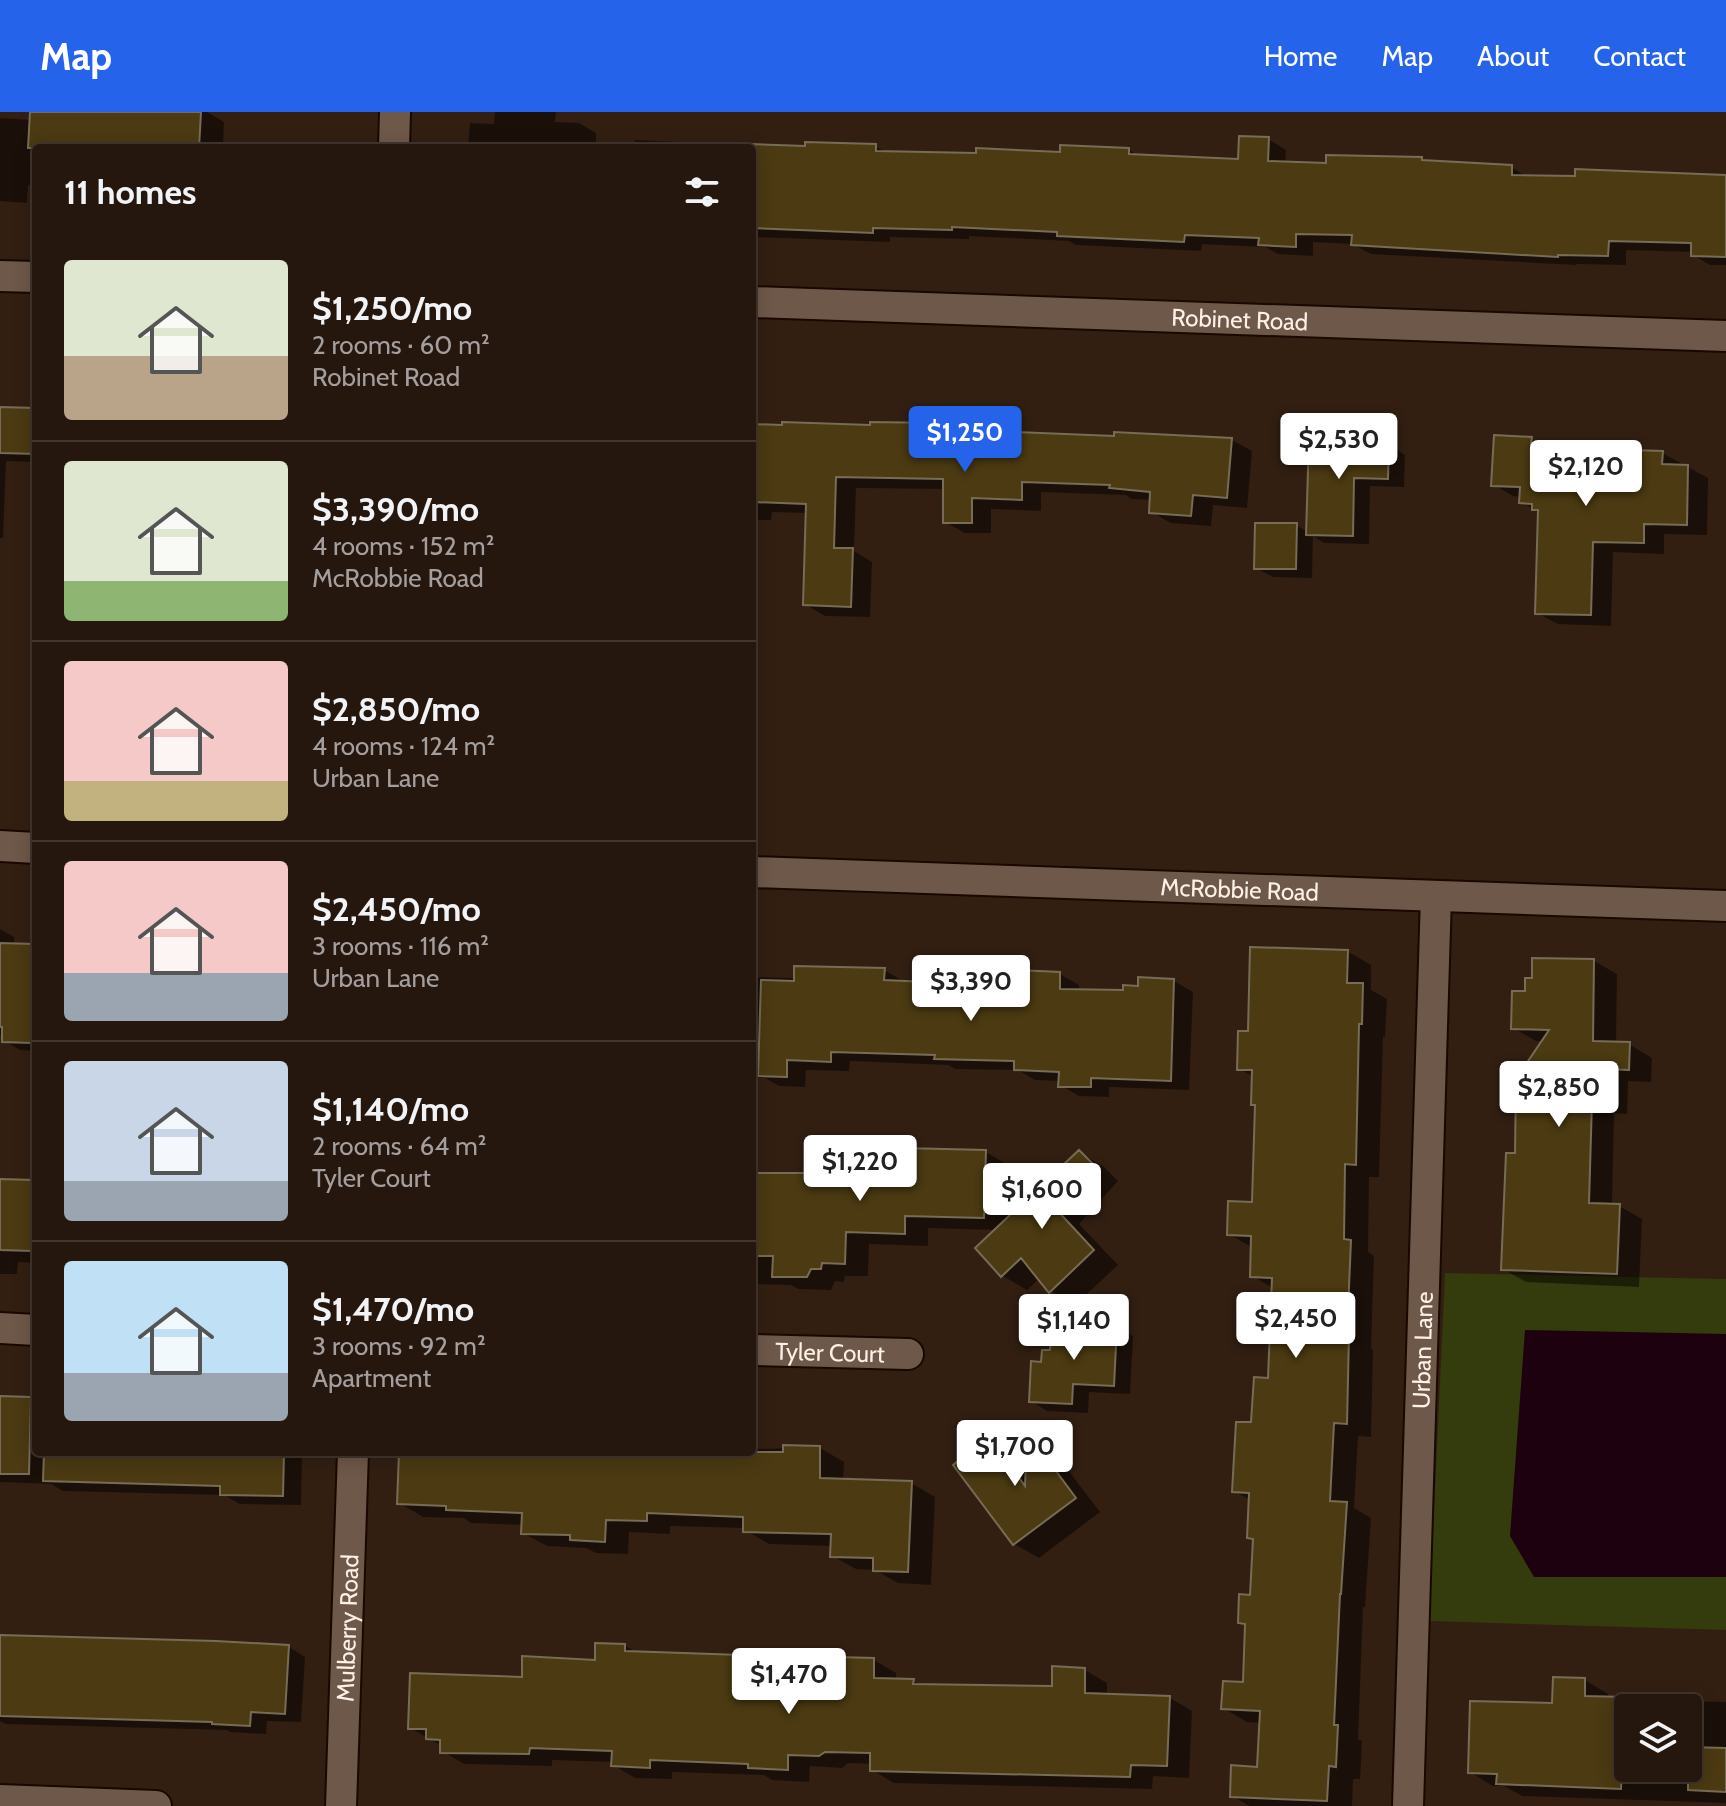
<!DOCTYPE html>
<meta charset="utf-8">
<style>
:root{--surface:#26170e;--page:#32241c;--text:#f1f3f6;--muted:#a49f9e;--line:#42362e;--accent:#2563eb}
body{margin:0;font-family:Cabin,sans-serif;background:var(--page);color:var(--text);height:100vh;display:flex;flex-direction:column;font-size:30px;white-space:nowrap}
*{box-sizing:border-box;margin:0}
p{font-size:26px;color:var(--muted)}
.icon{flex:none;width:44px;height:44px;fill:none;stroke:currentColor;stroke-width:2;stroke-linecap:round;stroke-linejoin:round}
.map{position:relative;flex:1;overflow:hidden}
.drawer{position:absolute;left:32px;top:32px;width:724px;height:1312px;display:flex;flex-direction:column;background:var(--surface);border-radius:8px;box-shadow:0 4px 20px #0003,0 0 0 2px var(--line)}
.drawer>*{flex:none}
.fabs{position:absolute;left:1614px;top:1582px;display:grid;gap:16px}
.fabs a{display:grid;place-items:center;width:88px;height:88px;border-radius:8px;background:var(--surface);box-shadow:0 4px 20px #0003,0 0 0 2px var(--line);font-size:40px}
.price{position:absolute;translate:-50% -68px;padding:0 18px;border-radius:8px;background:#fff;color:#222;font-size:26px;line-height:52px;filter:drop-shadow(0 2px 4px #0008)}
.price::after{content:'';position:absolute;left:50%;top:48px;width:24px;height:18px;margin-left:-12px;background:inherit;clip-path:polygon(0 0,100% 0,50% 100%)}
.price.selected{background:var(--accent);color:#fff}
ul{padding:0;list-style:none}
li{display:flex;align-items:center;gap:24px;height:200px;padding:0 32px}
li+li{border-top:2px solid var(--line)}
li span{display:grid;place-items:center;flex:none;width:224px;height:160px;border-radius:8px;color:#555}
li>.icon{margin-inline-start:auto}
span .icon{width:96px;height:96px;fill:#fffc;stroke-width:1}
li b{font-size:34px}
h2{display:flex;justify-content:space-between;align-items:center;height:96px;padding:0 32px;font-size:34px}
header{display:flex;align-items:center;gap:48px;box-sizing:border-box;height:112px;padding:0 40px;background:var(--accent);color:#fff}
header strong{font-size:38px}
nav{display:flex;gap:44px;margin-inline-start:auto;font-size:28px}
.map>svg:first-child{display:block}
.green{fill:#343b0c}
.water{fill:#1e010f}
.shadow{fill:#0007;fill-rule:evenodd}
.building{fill:#4b3a12;stroke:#776c55;stroke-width:2}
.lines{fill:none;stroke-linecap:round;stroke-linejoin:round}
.street-casing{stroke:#190801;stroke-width:34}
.street{stroke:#6e5849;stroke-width:30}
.labels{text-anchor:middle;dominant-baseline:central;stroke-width:6;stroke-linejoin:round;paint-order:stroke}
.street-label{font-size:24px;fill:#fdf0e7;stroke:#281609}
</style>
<header>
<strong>Map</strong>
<nav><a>Home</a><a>Map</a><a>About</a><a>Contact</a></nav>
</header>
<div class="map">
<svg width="1726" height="1694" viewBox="0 0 1726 1694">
<rect width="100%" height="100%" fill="#321f12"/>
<path class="green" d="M 1445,1161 L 1726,1167 L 1726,1518 L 1429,1509 Z"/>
<path class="water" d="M 1525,1218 L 1726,1222 L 1726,1465 L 1534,1465 L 1510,1424 Z"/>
<path class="shadow" d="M 32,0 L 207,0 L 224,10 L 223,35 L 243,36 L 36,36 L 36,74 L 28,73 L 27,91 L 0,89 L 0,6 L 32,8 Z
M 495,0 L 556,0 L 555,10 L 579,11 L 596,21 L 596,30 L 635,31 L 635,28 L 807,36 L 875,34 L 887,41 L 1062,42 L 1129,38 L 1140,45 L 1240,49 L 1268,27 L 1286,38 L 1285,52 L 1328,53 L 1422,47 L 1428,51 L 1511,55 L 1529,66 L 1726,65 L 1726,153 L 1710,153 L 1693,143 L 1693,140 L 1626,138 L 1626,153 L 1576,152 L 1576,153 L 1371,142 L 1352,132 L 1313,130 L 1313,144 L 1278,142 L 1265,135 L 1202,132 L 1201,139 L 1076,133 L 1069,129 L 969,124 L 969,127 L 890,125 L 890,130 L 752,125 L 752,36 L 468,36 L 470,11 L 494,12 Z
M 0,298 L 36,299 L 36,350 L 6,349 L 3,426 L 0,426 Z
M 752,313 L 872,315 L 939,313 L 951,319 L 1232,328 L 1252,339 L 1247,396 L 1213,393 L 1211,414 L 1171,411 L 1151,400 L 1151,388 L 1131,387 L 1126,383 L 1041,380 L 1041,399 L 991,397 L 991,421 L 965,421 L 945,410 L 945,377 L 856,376 L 854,439 L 872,450 L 870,505 L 825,504 L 805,492 L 808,401 L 772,400 L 771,408 L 752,408 Z
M 1531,327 L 1545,335 L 1563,335 L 1567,338 L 1662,341 L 1708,366 L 1707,423 L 1664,422 L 1664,442 L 1613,440 L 1611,514 L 1558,512 L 1537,501 L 1539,401 L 1521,390 L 1522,385 L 1513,384 L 1493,372 Z
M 1358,328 L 1366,333 L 1388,333 L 1405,343 L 1404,375 L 1370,374 L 1369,432 L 1324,431 L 1313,424 L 1312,466 L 1273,465 L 1256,456 L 1296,413 L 1308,420 Z
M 0,817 L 14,825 L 14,833 L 36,834 L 36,939 L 20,938 L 4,929 L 4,923 L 0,923 Z
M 1347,839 L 1371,853 L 1371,878 L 1387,887 L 1385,925 L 1383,925 L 1379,1065 L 1369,1065 L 1368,1140 L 1374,1144 L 1371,1236 L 1373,1238 L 1371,1325 L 1358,1324 L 1354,1396 L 1371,1406 L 1365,1495 L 1363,1495 L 1358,1627 L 1362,1629 L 1360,1667 L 1353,1667 L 1352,1694 L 1249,1694 L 1232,1684 L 1259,1657 L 1261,1611 L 1247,1610 L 1223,1596 L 1244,1572 L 1247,1514 L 1240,1510 L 1252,1485 L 1255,1428 L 1249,1425 L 1250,1388 L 1234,1379 L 1270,1268 L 1274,1177 L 1252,1164 L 1253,1136 L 1229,1122 L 1254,1092 L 1257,994 L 1253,992 L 1254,965 L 1239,957 L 1250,921 Z
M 1594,849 L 1617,862 L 1616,932 L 1629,932 L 1652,946 L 1651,970 L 1628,969 L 1627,1002 L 1614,1001 L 1612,1093 L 1619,1094 L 1642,1107 L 1639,1175 L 1526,1170 L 1503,1157 L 1517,1043 L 1543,929 L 1536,929 L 1513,916 L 1527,881 Z
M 884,858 L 903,869 L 974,874 L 1018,870 L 1060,862 L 1079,873 L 1079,880 L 1125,880 L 1174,869 L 1193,880 L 1189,978 L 1109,975 L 1109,985 L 1079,984 L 1060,973 L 1061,969 L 1035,968 L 1018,958 L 955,957 L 948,953 L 850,949 L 849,959 L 806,958 L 805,975 L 779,974 L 765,966 L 752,966 L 752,865 L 796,866 Z
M 986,1040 L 1009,1054 L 1008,1108 L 1079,1040 L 1104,1055 L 1118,1069 L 1079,1112 L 1118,1153 L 1075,1193 L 1051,1179 L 1040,1166 L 1027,1178 L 1003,1164 L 977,1136 L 997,1118 L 928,1116 L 928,1134 L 869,1132 L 868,1164 L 845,1164 L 844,1170 L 835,1169 L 831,1178 L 798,1177 L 791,1173 L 752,1172 L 752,1062 L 861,1063 Z
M 0,1069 L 36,1070 L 36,1151 L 18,1150 L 17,1162 L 0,1162 Z
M 1117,1215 L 1133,1224 L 1130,1282 L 1089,1280 L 1088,1301 L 1047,1299 L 1031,1289 L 1043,1252 L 1052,1240 Z
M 0,1286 L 36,1288 L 36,1340 L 302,1340 L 301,1393 L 240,1392 L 224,1383 L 63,1379 L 51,1372 L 0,1370 Z
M 1029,1323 L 1052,1337 L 1100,1400 L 1039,1446 L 1014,1432 L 990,1328 L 1015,1342 L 1027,1360 Z
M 820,1336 L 844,1350 L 843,1369 L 911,1371 L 935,1385 L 931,1473 L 898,1471 L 875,1458 L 856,1457 L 832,1444 L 832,1434 L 769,1432 L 745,1418 L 745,1416 L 670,1414 L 670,1422 L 629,1420 L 628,1442 L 596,1441 L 586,1436 L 547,1434 L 523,1421 L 523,1413 L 471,1411 L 464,1406 L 423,1405 L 399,1391 L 401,1340 L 752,1340 L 752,1337 Z
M 0,1525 L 289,1535 L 305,1545 L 301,1610 L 267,1609 L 266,1622 L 230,1620 L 227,1618 L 6,1612 L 0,1609 Z
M 625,1534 L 638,1541 L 740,1545 L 757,1555 L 839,1558 L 874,1548 L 896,1561 L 896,1568 L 913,1569 L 923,1574 L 1053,1576 L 1085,1558 L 1107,1571 L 1107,1584 L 1170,1586 L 1192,1599 L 1189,1666 L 1153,1664 L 1152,1677 L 894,1671 L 872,1658 L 872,1652 L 848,1651 L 842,1656 L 810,1654 L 809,1670 L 772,1668 L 764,1663 L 672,1660 L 672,1667 L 635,1666 L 613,1653 L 613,1650 L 552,1648 L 552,1654 L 464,1652 L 442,1639 L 442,1634 L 410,1616 L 524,1567 L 597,1550 Z
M 1585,1568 L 1608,1582 L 1608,1587 L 1726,1590 L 1726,1691 L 1522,1684 L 1504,1674 L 1493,1674 L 1470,1660 ZM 1628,1596 L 1688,1596 L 1688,1656 L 1628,1656 Z"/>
<path class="building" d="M 30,0 L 201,0 L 199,36 L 28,36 Z
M 1239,24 L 1269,25 L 1268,49 L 1326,51 L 1326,43 L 1422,45 L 1422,48 L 1512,53 L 1512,63 L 1575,64 L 1575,57 L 1726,63 L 1726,145 L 1691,144 L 1691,131 L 1609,129 L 1608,144 L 1558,143 L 1558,145 L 1351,133 L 1352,123 L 1296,122 L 1296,135 L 1258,133 L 1259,126 L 1185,123 L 1184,130 L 1057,124 L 1057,120 L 952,115 L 952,118 L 873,116 L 873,121 L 752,116 L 752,32 L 805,34 L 805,30 L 876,32 L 876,39 L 976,41 L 976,36 L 1060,40 L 1060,33 L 1129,36 L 1129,42 L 1238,47 Z
M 0,295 L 36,296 L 36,342 L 0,341 Z
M 782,310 L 870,313 L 870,310 L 940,311 L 940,315 L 946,315 L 946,317 L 1114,324 L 1114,320 L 1232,326 L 1227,386 L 1193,383 L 1191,404 L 1149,401 L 1150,380 L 1109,376 L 1110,373 L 1022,370 L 1022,388 L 972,386 L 972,411 L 943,411 L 943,367 L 836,365 L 834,436 L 853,436 L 851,495 L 803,493 L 806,392 L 752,390 L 752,312 L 782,313 Z
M 1494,323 L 1532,325 L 1531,332 L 1563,333 L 1563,336 L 1663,339 L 1662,352 L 1688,353 L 1687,413 L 1644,412 L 1644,431 L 1593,430 L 1591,503 L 1535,502 L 1538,398 L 1532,398 L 1532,392 L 1519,391 L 1520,375 L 1491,374 Z
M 1309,325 L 1358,326 L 1358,331 L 1389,331 L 1388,367 L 1354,366 L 1353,424 L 1306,423 Z
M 1255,411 L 1297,411 L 1296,457 L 1254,457 Z
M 0,831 L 34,832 L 31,931 L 2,930 L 2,915 L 0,915 Z
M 1250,835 L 1348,838 L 1347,871 L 1363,871 L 1362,912 L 1359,912 L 1356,1053 L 1345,1052 L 1344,1127 L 1351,1128 L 1347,1222 L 1349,1222 L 1347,1312 L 1334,1311 L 1330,1389 L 1347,1390 L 1341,1482 L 1340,1482 L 1334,1613 L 1338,1613 L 1336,1655 L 1329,1654 L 1327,1689 L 1230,1685 L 1231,1653 L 1257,1655 L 1260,1599 L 1221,1597 L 1223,1569 L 1243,1570 L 1245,1512 L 1238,1511 L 1239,1482 L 1250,1483 L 1253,1427 L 1247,1426 L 1249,1381 L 1232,1380 L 1236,1310 L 1251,1310 L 1254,1265 L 1268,1266 L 1272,1166 L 1250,1165 L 1251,1124 L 1227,1123 L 1228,1089 L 1252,1090 L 1255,993 L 1251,993 L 1252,958 L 1237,958 L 1238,919 L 1248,919 Z
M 1532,846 L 1594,847 L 1593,929 L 1630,930 L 1629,958 L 1605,957 L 1604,990 L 1592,989 L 1589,1091 L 1620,1092 L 1617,1162 L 1501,1158 L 1506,1041 L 1515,1041 L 1516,967 L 1549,918 L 1511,917 L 1512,879 L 1525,879 L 1525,866 L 1532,866 Z
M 794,854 L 885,856 L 884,868 L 972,872 L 972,866 L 1016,868 L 1017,858 L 1060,860 L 1060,877 L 1123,878 L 1123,873 L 1138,874 L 1138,865 L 1174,867 L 1171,969 L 1091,966 L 1091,975 L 1058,975 L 1059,960 L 1014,958 L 1014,949 L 934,947 L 935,943 L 831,940 L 831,950 L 787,948 L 787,965 L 758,964 L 761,868 L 794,869 Z
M 860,1035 L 986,1038 L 984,1106 L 905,1104 L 905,1122 L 846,1120 L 845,1152 L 822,1151 L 821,1157 L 811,1157 L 807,1165 L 772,1165 L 773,1144 L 752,1144 L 752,1061 L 859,1061 Z
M 1079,1038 L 1095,1054 L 1055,1096 L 1094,1138 L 1049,1181 L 1021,1146 L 1001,1165 L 975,1136 Z
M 0,1067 L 34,1068 L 31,1139 L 0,1138 Z
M 1052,1210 L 1117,1213 L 1114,1274 L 1073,1272 L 1072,1292 L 1029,1290 L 1031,1249 L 1041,1250 L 1042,1238 L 1050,1238 Z
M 0,1284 L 31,1285 L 29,1362 L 0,1362 Z
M 1027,1320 L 1076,1386 L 1013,1433 L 953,1353 L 990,1325 L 1025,1374 Z
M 783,1333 L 820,1334 L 820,1366 L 912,1369 L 908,1460 L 873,1459 L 873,1446 L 830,1445 L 831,1422 L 743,1420 L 743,1405 L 647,1401 L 647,1409 L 606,1408 L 605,1430 L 570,1428 L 570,1423 L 521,1422 L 522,1401 L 446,1398 L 446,1394 L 397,1392 L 399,1340 L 783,1340 Z
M 44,1340 L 284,1340 L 283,1384 L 220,1383 L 220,1374 L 43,1369 Z
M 0,1523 L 216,1529 L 289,1533 L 285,1602 L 251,1600 L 250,1614 L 212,1612 L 212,1610 L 0,1604 Z
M 595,1531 L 625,1532 L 625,1539 L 741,1543 L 740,1553 L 837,1556 L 837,1545 L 874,1546 L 874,1566 L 914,1567 L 913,1572 L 1052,1574 L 1052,1554 L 1085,1556 L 1085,1581 L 1170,1584 L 1167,1654 L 1131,1653 L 1130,1665 L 870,1659 L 870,1641 L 825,1640 L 819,1644 L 788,1643 L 788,1658 L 748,1656 L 748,1652 L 650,1648 L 650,1656 L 611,1654 L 612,1639 L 530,1636 L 529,1642 L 440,1641 L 440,1628 L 426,1627 L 426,1617 L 408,1617 L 410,1561 L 522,1565 L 522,1544 L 595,1548 Z
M 1553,1565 L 1585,1566 L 1585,1584 L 1625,1585 L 1621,1677 L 1496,1672 L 1497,1662 L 1468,1661 L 1470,1589 L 1552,1591 Z
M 1688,1635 L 1726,1636 L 1726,1680 L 1688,1678 Z"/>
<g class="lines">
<g class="street-casing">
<g id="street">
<path d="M 394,36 L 395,0"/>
<path d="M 0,164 L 36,165"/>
<path id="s1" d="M 752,190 L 1726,224"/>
<path d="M 0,734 L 36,736"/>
<path id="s2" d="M 752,760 L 1726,794"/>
<path d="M 0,1216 L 36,1218"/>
<path id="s3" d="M 752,1238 L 908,1242"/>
<path d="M 0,1688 L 156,1694"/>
<path id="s4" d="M 341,1694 L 353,1340"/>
<path id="s5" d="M 1408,1694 L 1436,784"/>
</g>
</g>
<use href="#street" class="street"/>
</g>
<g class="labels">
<g class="street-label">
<text stroke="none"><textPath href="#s1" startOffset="488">Robinet Road</textPath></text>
<text stroke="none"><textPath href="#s2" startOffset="488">McRobbie Road</textPath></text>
<text stroke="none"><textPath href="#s5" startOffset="456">Urban Lane</textPath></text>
<text stroke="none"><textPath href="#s3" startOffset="78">Tyler Court</textPath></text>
<text stroke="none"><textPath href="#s4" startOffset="178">Mulberry Road</textPath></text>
</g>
</g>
</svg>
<div class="fabs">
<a><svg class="icon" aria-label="layers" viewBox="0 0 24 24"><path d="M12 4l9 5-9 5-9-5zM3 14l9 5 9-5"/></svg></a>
</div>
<b class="price selected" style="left:965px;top:362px">$1,250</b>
<b class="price" style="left:1339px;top:369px">$2,530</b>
<b class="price" style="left:1586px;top:396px">$2,120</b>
<b class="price" style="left:971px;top:911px">$3,390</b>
<b class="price" style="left:1559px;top:1017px">$2,850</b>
<b class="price" style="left:860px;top:1091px">$1,220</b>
<b class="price" style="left:1042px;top:1119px">$1,600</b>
<b class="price" style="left:1296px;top:1248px">$2,450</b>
<b class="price" style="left:1074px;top:1250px">$1,140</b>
<b class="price" style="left:1015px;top:1376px">$1,700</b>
<b class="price" style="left:789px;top:1604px">$1,470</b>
<section class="drawer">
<h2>11 homes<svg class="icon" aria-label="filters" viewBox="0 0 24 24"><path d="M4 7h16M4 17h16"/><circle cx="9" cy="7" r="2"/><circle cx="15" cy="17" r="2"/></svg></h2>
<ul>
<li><span style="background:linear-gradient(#dfe7d0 60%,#b9a48a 0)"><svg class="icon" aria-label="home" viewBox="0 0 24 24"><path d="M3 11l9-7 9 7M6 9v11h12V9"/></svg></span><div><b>$1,250/mo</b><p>2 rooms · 60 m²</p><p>Robinet Road</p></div></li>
<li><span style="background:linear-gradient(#dfe7d0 75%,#8fb573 0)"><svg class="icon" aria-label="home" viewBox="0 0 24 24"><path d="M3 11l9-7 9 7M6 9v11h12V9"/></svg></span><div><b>$3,390/mo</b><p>4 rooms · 152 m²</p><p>McRobbie Road</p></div></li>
<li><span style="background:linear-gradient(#f6c9c9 75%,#c2b280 0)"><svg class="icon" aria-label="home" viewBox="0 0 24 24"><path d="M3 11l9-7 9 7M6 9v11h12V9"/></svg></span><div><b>$2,850/mo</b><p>4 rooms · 124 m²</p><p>Urban Lane</p></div></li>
<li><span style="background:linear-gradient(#f6c9c9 70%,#9aa5b1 0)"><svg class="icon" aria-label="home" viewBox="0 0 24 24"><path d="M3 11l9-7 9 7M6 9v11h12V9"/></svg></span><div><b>$2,450/mo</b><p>3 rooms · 116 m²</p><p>Urban Lane</p></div></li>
<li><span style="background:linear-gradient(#c9d6e8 75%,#9aa5b1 0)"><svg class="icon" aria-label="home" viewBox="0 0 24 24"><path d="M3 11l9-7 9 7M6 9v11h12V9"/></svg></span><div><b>$1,140/mo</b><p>2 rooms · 64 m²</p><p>Tyler Court</p></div></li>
<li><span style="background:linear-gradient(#bfe0f5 70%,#9aa5b1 0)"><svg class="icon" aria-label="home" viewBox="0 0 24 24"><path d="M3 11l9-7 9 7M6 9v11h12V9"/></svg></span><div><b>$1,470/mo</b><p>3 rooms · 92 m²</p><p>Apartment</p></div></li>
</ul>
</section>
</div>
